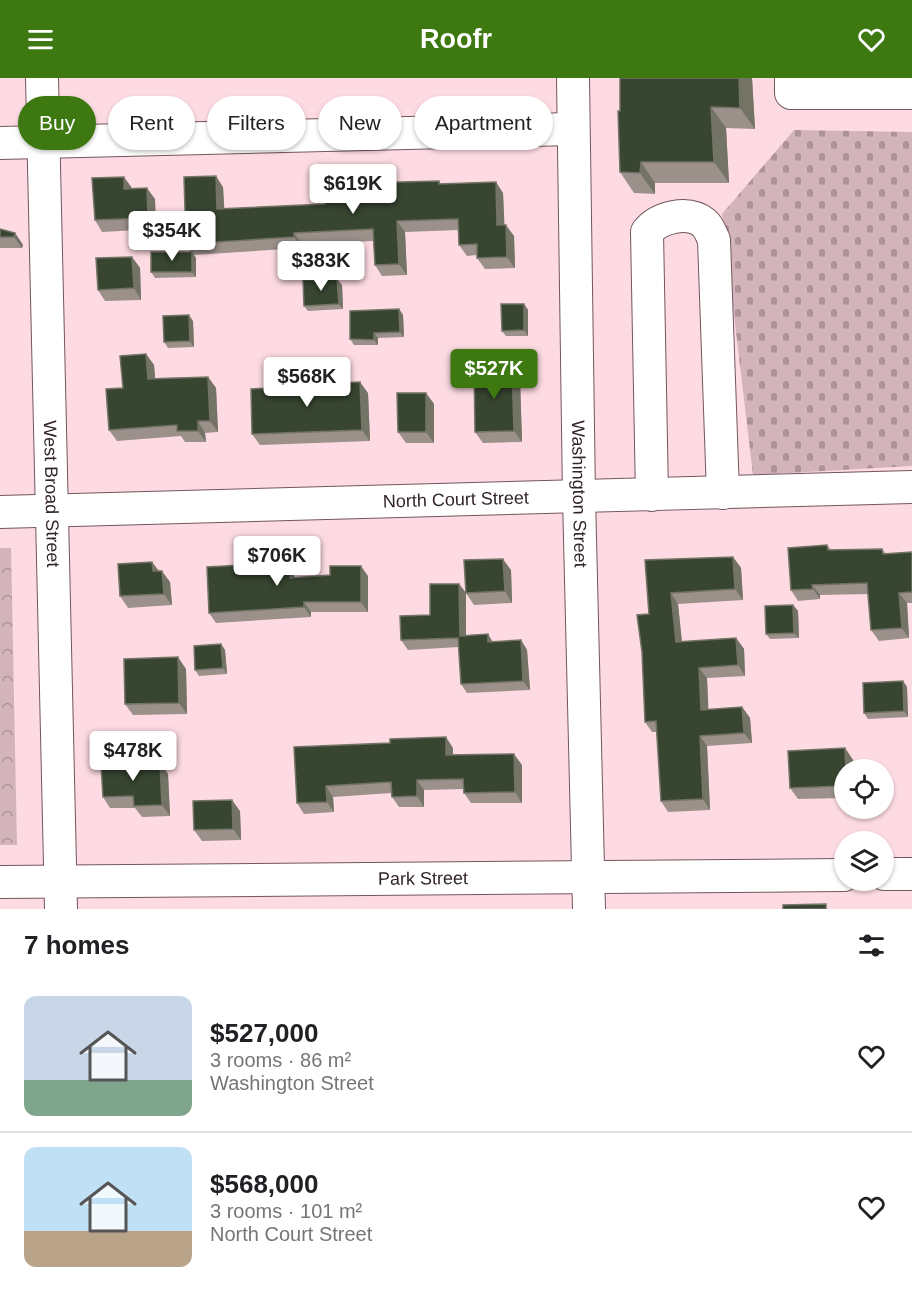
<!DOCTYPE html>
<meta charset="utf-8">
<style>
:root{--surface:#fff;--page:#f6f6f6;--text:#202124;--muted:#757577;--line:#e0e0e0;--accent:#3d7810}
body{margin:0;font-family:Helvetica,sans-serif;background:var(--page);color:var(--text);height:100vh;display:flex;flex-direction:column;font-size:22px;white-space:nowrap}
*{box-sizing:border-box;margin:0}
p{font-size:20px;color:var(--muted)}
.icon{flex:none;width:33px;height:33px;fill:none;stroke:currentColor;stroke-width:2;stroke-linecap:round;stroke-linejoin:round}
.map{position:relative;height:831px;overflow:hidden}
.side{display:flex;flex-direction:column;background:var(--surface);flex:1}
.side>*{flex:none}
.top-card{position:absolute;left:18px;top:18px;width:600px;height:54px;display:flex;gap:12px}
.controls{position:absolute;left:834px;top:681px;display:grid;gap:12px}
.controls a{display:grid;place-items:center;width:60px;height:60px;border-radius:50%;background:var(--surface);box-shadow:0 2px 4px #0004;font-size:30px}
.price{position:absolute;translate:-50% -51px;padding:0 14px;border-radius:6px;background:#fff;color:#222;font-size:20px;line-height:39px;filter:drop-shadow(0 2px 3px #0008)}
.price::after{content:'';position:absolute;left:50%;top:36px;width:18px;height:14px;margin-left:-9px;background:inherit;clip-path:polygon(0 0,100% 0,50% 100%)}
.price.active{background:var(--accent);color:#fff}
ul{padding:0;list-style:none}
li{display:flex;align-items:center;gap:18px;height:150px;padding:0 24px}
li+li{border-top:2px solid var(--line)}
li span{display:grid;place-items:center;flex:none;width:168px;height:120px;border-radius:12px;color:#555}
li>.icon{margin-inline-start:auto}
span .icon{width:72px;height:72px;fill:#fffc;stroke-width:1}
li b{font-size:26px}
h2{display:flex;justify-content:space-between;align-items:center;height:72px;padding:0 24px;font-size:26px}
.tag{padding:0 21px;border-radius:27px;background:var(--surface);box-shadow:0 2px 4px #0004;font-size:21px;line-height:54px}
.tag.active{background:var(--accent);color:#fff}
header{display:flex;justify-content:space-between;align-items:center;height:78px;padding:0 24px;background:var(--accent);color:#fff;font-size:27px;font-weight:700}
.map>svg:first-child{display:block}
.cemetery{fill:url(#cemetery-stones)}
.park{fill:url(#park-crowns)}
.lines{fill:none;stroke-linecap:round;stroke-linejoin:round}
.minor-casing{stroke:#73565d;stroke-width:34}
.minor{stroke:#fff;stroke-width:32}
.wall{fill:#9b908a}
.shaded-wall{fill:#737366}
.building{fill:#384631;stroke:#737366;stroke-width:1.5}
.labels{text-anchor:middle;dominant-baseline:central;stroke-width:6;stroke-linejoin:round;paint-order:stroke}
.street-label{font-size:18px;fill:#322528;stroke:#fedbe3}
</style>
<header><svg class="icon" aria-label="menu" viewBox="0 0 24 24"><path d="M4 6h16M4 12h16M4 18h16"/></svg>Roofr<svg class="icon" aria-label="heart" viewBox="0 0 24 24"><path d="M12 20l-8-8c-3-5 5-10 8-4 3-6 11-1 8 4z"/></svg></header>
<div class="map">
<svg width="912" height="831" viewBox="0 0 912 831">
<defs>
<pattern id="cemetery-stones" width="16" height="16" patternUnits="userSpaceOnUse" patternTransform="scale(1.5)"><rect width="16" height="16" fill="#d4b4bb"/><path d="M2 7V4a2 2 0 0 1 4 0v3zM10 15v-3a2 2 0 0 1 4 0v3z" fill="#ad9298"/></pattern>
<pattern id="park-crowns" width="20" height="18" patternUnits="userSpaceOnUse" patternTransform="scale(1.5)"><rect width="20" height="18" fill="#d4b4bb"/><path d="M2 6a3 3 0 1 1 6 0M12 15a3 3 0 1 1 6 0" fill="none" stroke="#ad9298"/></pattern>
</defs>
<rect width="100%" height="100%" fill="#fedbe3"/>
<path class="cemetery" d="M 794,52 L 912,54 L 912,388 L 753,397 L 722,136 Z"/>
<path class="park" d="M 0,470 L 11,470 L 17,767 L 0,767 Z"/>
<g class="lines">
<g class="minor-casing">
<g id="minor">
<path id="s1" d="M 42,0 L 61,831"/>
<path id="s2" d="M 573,0 L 579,419 L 589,831"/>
<path d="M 791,0 L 791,15 L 912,15"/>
<path d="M 0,65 L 573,51"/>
<path d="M 652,417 L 647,154 C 659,139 688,132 704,145 C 709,149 711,156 714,162 L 723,415"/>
<path id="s3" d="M 0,434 L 912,409"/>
<path d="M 884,796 L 912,796"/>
<path id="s4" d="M 0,804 L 844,797"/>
</g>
</g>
<use href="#minor" class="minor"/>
</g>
<path class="wall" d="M 752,0 L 755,51 L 726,50 L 729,105 L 655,105 L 655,116 L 634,115 L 620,94 Z
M 439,103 L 441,106 L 503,115 L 504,147 L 514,158 L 515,190 L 485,191 L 477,180 L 477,177 L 467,178 L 459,167 L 459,152 L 405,154 L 407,197 L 382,198 L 375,187 L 373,163 L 302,166 L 302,170 L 194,177 L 196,180 L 196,199 L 155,200 L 151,194 L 191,174 L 186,166 L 223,109 L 224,131 L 325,126 Z
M 132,110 L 155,121 L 156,151 L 102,154 L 95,142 Z
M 0,151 L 15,155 L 23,167 L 22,170 L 0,170 Z
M 132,179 L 140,190 L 141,222 L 105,223 L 98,212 Z
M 342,207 L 343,231 L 308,233 L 304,228 Z
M 524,226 L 528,232 L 528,258 L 506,258 L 502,253 Z
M 399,231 L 403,237 L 404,259 L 378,260 L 378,267 L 354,267 L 350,261 Z
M 193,243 L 194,269 L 168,270 L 164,264 Z
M 146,276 L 154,287 L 155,300 L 208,299 L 216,310 L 218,354 L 205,355 L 206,364 L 185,364 L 181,358 L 117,363 L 109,352 L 123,310 Z
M 520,301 L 522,364 L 483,365 L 475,354 Z
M 368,315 L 370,363 L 260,367 L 252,356 Z
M 426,315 L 434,326 L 434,365 L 406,365 L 398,354 Z
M 827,467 L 831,472 L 882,471 L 886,476 L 912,474 L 912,525 L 907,525 L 909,560 L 879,563 L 871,552 L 868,516 L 820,517 L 820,521 L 798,523 L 791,512 Z
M 733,479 L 741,490 L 743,522 L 678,526 L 682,564 L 736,560 L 744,571 L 745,598 L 707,600 L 708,632 L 742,629 L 750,640 L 752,665 L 707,668 L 710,732 L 668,734 L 661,723 L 657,654 L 652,654 L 645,644 L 649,536 L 645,482 Z
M 270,480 L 277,490 L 277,493 L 295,500 L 368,498 L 368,534 L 311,534 L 311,539 L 216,545 L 209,535 L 242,487 Z
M 152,484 L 159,493 L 170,504 L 172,527 L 128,530 L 120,518 Z
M 511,492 L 512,525 L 474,527 L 466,515 Z
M 459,506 L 466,515 L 466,558 L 493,564 L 521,562 L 527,572 L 530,612 L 467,615 L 461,606 L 459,569 L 408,572 L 401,562 L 430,537 Z
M 793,527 L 798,533 L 799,560 L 770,561 L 766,556 Z
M 221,566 L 225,572 L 227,596 L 199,598 L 195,592 Z
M 186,591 L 187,636 L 133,637 L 125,626 Z
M 903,603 L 907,609 L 908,639 L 868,641 L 864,635 Z
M 294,669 L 453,670 L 453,677 L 522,687 L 522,725 L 471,725 L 464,715 L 464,711 L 424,712 L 424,729 L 399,729 L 392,719 L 391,715 L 333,719 L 334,734 L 304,736 L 297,725 Z
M 845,670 L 853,682 L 844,692 L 844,720 L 798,721 L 790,710 Z
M 168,696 L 170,738 L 142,739 L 135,730 L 110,730 L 103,719 Z
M 240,733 L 241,762 L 202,763 L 194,752 Z"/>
<path class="shaded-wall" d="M 739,0 L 752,0 L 755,51 L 740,30 Z
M 711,29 L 726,50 L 729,105 L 714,84 Z
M 641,84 L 655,105 L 655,116 L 640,95 Z
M 216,98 L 223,109 L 225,142 L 217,131 Z
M 124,99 L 132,110 L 124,111 Z
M 496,104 L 503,115 L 505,158 L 497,147 Z
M 147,110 L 155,121 L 156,151 L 148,140 Z
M 397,143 L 405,154 L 407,197 L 399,186 Z
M 506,147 L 514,158 L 515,190 L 507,179 Z
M 15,155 L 23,167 L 22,170 L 14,159 Z
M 294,155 L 302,166 L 302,170 L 294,159 Z
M 192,174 L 196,180 L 196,199 L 192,194 Z
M 132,179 L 140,190 L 141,222 L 134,210 Z
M 337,201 L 342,207 L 343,231 L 339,226 Z
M 524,226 L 528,232 L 528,258 L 524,252 Z
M 399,231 L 403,237 L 404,259 L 400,254 Z
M 189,237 L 193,243 L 194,269 L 190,263 Z
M 374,255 L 378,260 L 378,267 L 374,262 Z
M 146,276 L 154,287 L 156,312 L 148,301 Z
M 512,289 L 520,301 L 522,364 L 514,353 Z
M 208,299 L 216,310 L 218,354 L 210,343 Z
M 360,304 L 368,315 L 370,363 L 362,352 Z
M 426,315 L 434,326 L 434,365 L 426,354 Z
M 198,343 L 205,355 L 206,364 L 198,353 Z
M 733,479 L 741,490 L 743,522 L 735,511 Z
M 270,480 L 277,490 L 277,504 L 271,494 Z
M 503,481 L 511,492 L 512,525 L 505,513 Z
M 152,484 L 160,495 L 153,493 Z
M 361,488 L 368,498 L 368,534 L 361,524 Z
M 290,492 L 297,502 L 290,500 Z
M 162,493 L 170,504 L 172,527 L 164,516 Z
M 459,506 L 466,515 L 466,567 L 460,558 Z
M 812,507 L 820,517 L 820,521 L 813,511 Z
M 671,515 L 678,526 L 683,575 L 676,564 Z
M 899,515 L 907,525 L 909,560 L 902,550 Z
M 304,524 L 311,534 L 311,539 L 304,529 Z
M 793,527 L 798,533 L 799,560 L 794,555 Z
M 488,556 L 494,566 L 488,564 Z
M 736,560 L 744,571 L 745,598 L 738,587 Z
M 521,562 L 527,572 L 530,612 L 523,603 Z
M 221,566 L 225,572 L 227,596 L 223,590 Z
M 178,579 L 186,591 L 187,636 L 179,625 Z
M 699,590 L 707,600 L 709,643 L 701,632 Z
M 903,603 L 907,609 L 908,639 L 904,633 Z
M 742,629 L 750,640 L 752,665 L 744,655 Z
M 700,658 L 707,668 L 710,732 L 703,721 Z
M 446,659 L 453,670 L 453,688 L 446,677 Z
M 845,670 L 853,682 L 854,692 L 846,692 Z
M 514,676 L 522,687 L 522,725 L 515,714 Z
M 160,684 L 168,696 L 170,738 L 162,727 Z
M 417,702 L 424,712 L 424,729 L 417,718 Z
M 326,708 L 333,719 L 334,734 L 327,724 Z
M 232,722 L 240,733 L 241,762 L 233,751 Z"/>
<path class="building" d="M 620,0 L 739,0 L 740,30 L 711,29 L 714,84 L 641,84 L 640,95 L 620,94 L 618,33 L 620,33 Z
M 216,98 L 217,131 L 325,126 L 324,106 L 439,103 L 439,106 L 496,104 L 497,147 L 506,147 L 507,179 L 477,180 L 477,166 L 459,167 L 458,141 L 397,143 L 399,186 L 375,187 L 373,151 L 294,155 L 294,159 L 186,166 L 184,99 Z
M 124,99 L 124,111 L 147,110 L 148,140 L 95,142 L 92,100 Z
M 0,151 L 15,155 L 14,159 L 0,159 Z
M 151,174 L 192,174 L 192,194 L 151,194 Z
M 132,179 L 134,210 L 98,212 L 96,180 Z
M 337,201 L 339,226 L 304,228 L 303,202 Z
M 501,226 L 524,226 L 524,252 L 502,253 Z
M 399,231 L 400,254 L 374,255 L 374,262 L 350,261 L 350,233 Z
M 189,237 L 190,263 L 164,264 L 163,238 Z
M 146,276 L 148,301 L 208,299 L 210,343 L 198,343 L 198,353 L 177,353 L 177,347 L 109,352 L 106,311 L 123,310 L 120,278 Z
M 512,289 L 514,353 L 475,354 L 474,290 Z
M 360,304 L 362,352 L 252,356 L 251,311 L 273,310 L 273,308 Z
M 397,315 L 426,315 L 426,354 L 398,354 Z
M 827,467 L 828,472 L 882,471 L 883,476 L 912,474 L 912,514 L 899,515 L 902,550 L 871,552 L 867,505 L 812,507 L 813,511 L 791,512 L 788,470 Z
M 733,479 L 735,511 L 671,515 L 676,564 L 736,560 L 738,587 L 699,590 L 701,632 L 742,629 L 744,655 L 700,658 L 703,721 L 661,723 L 656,643 L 645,644 L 642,574 L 637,537 L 649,536 L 645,482 Z
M 270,480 L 271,494 L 290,492 L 290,500 L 330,497 L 330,488 L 361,488 L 361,524 L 304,524 L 304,529 L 209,535 L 207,489 L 242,487 L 242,482 Z
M 503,481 L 505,513 L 466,515 L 464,482 Z
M 152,484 L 153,493 L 162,493 L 164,516 L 120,518 L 118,486 Z
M 430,506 L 459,506 L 460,558 L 488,556 L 488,564 L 521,562 L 523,603 L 461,606 L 458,560 L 401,562 L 400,538 L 430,537 Z
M 793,527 L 794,555 L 766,556 L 765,528 Z
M 221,566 L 223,590 L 195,592 L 194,568 Z
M 178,579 L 179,625 L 125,626 L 124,581 Z
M 903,603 L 904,633 L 864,635 L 863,605 Z
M 446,659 L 446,677 L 514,676 L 515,714 L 464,715 L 463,701 L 417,702 L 417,718 L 392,719 L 391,704 L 326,708 L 327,724 L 297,725 L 294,669 L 390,665 L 390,661 Z
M 845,670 L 846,692 L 844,692 L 844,708 L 790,710 L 788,673 Z
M 160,684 L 162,727 L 134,728 L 133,718 L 103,719 L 101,686 Z
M 232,722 L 233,751 L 194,752 L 193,723 Z
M 826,826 L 826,831 L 783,831 L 783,827 Z"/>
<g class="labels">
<g class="street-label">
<text stroke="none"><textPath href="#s1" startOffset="416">West Broad Street</textPath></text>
<text stroke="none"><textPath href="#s2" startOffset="416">Washington Street</textPath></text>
<text stroke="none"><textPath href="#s3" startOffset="456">North Court Street</textPath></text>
<text stroke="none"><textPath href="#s4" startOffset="423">Park Street</textPath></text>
</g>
</g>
</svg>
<div class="controls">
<a><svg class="icon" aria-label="locate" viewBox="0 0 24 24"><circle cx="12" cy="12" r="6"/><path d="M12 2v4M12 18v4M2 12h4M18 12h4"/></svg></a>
<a><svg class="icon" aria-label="layers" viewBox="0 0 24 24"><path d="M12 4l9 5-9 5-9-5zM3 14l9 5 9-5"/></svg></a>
</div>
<b class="price" style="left:353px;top:137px">$619K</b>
<b class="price" style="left:172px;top:184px">$354K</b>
<b class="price" style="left:321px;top:214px">$383K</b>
<b class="price active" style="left:494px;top:322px">$527K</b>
<b class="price" style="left:307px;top:330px">$568K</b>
<b class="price" style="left:277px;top:509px">$706K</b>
<b class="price" style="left:133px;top:704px">$478K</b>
<div class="top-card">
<a class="tag active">Buy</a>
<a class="tag">Rent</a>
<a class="tag">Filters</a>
<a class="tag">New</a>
<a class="tag">Apartment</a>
</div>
</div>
<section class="side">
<h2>7 homes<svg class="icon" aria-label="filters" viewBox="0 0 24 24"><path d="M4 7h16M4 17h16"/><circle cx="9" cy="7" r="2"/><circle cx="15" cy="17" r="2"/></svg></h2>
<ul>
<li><span style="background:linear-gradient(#c9d6e8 70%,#7fa58c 0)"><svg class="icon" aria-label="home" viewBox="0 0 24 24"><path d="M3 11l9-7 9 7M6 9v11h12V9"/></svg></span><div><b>$527,000</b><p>3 rooms · 86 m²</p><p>Washington Street</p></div><svg class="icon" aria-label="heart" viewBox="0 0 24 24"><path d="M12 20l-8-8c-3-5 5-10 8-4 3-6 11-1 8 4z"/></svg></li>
<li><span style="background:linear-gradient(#bfe0f5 70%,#b9a48a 0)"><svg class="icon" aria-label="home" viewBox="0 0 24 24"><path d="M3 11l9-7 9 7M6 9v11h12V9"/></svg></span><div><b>$568,000</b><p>3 rooms · 101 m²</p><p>North Court Street</p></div><svg class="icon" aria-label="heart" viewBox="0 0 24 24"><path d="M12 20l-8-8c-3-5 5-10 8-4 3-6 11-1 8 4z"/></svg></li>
</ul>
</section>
